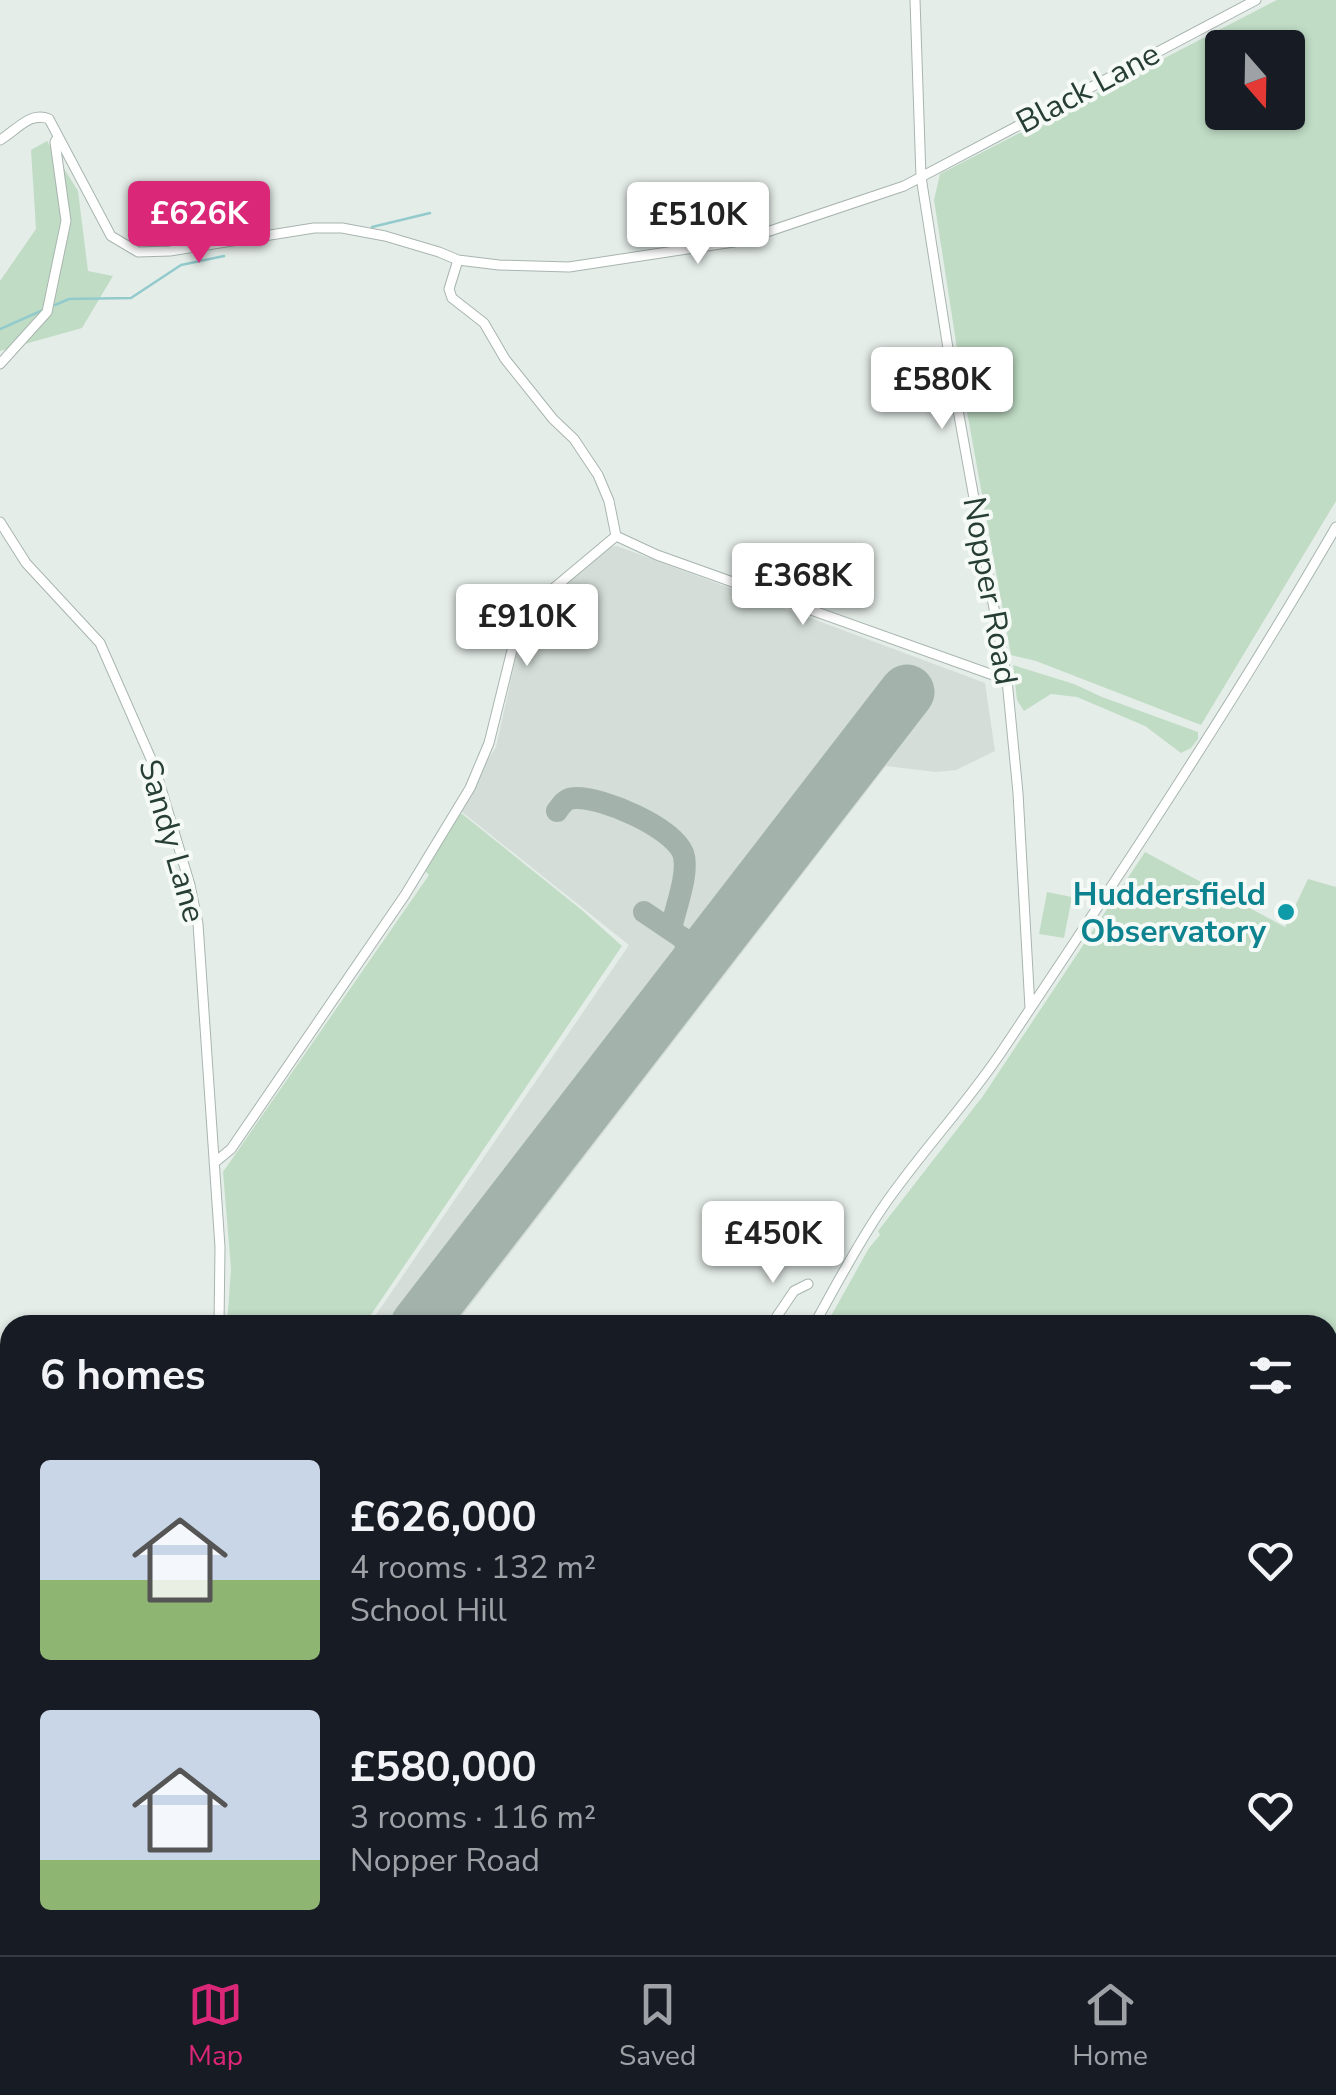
<!DOCTYPE html>
<meta charset="utf-8">
<style>
:root{--surface:#171b24;--page:#20242c;--text:#f1f3f6;--muted:#9ea1a6;--line:#363941;--accent:#db2777}
body{margin:0;font-family:"Nunito Sans",sans-serif;background:var(--page);color:var(--text);height:100vh;display:flex;flex-direction:column;font-size:38px;white-space:nowrap}
*{box-sizing:border-box;margin:0}
p{font-size:32px;color:var(--muted)}
.icon{flex:none;width:55px;height:55px;fill:none;stroke:currentColor;stroke-width:2;stroke-linecap:round;stroke-linejoin:round}
.map{position:relative;flex:1;overflow:hidden}
.details{position:absolute;left:0px;top:1315px;width:1338px;height:640px;display:flex;flex-direction:column;background:var(--surface);border-radius:30px 30px 0 0;box-shadow:0 2px 8px #0004}
.details>*{flex:none}
.needle{width:65px;rotate:160deg}
.controls{position:absolute;left:1205px;top:30px;display:grid;gap:20px}
.controls a{display:grid;place-items:center;width:100px;height:100px;border-radius:10px;background:var(--surface);box-shadow:0 2px 8px #0004;font-size:50px}
.price{position:absolute;translate:-50% -85px;padding:0 22px;border-radius:10px;background:#fff;color:#222;font-size:32px;line-height:65px;filter:drop-shadow(0 2px 5px #0008)}
.price::after{content:'';position:absolute;left:50%;top:60px;width:30px;height:22px;margin-left:-15px;background:inherit;clip-path:polygon(0 0,100% 0,50% 100%)}
.price.active{background:var(--accent);color:#fff}
ul{padding:0;list-style:none}
li{display:flex;align-items:center;gap:30px;height:250px;padding:0 40px}
li span{display:grid;place-items:center;flex:none;width:280px;height:200px;border-radius:10px;color:#555}
li>.icon{margin-inline-start:auto}
span .icon{width:120px;height:120px;fill:#fffc;stroke-width:1}
li b{font-size:42px}
h2{display:flex;justify-content:space-between;align-items:center;height:120px;padding:0 40px;font-size:42px}
.menu{display:flex;justify-content:space-around;align-items:center;height:140px;border-top:2px solid var(--line);background:var(--surface);font-size:28px;color:var(--muted)}
.menu a{display:grid;justify-items:center;gap:5px}
.menu .active{color:var(--accent)}
.map>svg:first-child{display:block}
.built{fill:#d4ddd8}
.green{fill:#c0dcc5;fill-rule:evenodd}
.lines{fill:none;stroke-linecap:round;stroke-linejoin:round}
.stream{stroke:#93cbcd;stroke-width:2.5}
.taxiway{stroke:#a3b3ac;stroke-width:22}
.runway{stroke:#a3b3ac;stroke-width:55}
.minor-casing{stroke:#a8b5af;stroke-width:11}
.minor{stroke:#fff;stroke-width:9}
.culture-dot{fill:#0f9aa8;stroke:#f6faf7;stroke-width:4}
.labels{text-anchor:middle;dominant-baseline:central;stroke-width:8;stroke-linejoin:round;paint-order:stroke}
.street-label{font-size:32px;fill:#263e35;stroke:#f6faf7}
.culture-label{font-size:32px;font-weight:bold;fill:#0d838f;stroke:#f6faf7;text-anchor:end}
</style>
<div class="map">
<svg width="1336" height="1955" viewBox="0 0 1336 1955">
<rect width="100%" height="100%" fill="#e5ede9"/>
<path class="built" d="M 617,546 L 985,683 L 995,751 L 956,770 L 936,772 L 886,766 L 455,1325 L 369,1325 L 629,945 L 457,808 L 496,747 L 520,639 L 557,591 L 606,547 Z"/>
<path class="green" d="M 1277,0 L 1336,0 L 1336,501 L 1201,725 L 1036,661 L 1011,655 L 966,406 L 934,200 L 940,174 ZM 1222,48 L 1288,48 L 1288,112 L 1222,112 Z
M 47,141 L 78,191 L 88,271 L 113,276 L 82,328 L 0,351 L 0,281 L 36,229 L 31,150 Z
M 1013,665 L 1074,684 L 1102,697 L 1198,732 L 1198,739 L 1191,748 L 1181,753 L 1145,726 L 1077,697 L 1051,694 L 1024,711 L 1017,700 Z
M 461,813 L 583,911 L 622,946 L 364,1325 L 227,1325 L 231,1269 L 223,1172 L 429,875 L 425,871 Z
M 1145,852 L 1285,927 L 1308,879 L 1336,887 L 1336,1910 L 1328,1919 L 1328,1325 L 826,1325 L 869,1248 L 880,1235 L 878,1231 L 983,1096 Z
M 1047,892 L 1072,897 L 1064,938 L 1039,934 Z"/>
<g class="lines">
<path class="stream" d="M 372,227 L 430,213
M 55,305 L 69,299 L 131,298 L 181,265 L 224,256
M 0,329 L 43,310"/>
<path class="taxiway" d="M 557,811 C 562,804 566,798 575,798 C 603,797 672,827 683,853 C 690,872 675,909 671,929
M 644,912 L 684,939 L 687,950 L 679,985"/>
<path class="runway" d="M 418,1325 L 907,692"/>
<g class="minor-casing">
<path id="minor" d="M 915,0 L 921,177 L 956,399 L 1007,680 L 1018,793 L 1030,1008
M 0,140 C 17,130 30,111 49,119 L 111,236 L 138,252 L 170,251 L 314,228 L 342,228 L 385,236 L 439,252 L 458,260 L 499,265 L 569,267 L 740,241 L 904,186 L 1256,0
M 458,260 L 449,289 L 452,298 L 484,323 L 505,359 L 553,419 L 574,439 L 598,475 L 609,501 L 616,536
M 0,364 L 47,312 L 66,221 L 55,142 L 58,137
M 0,522 L 26,563 L 100,643 L 155,768 L 190,885 L 198,924 L 220,1247 L 219,1325
M 616,536 L 657,555 L 1007,680
M 214,1163 L 231,1149 L 405,895 L 470,788 L 489,743 L 515,638 L 554,588 L 616,536
M 771,1325 L 794,1291 L 808,1284
M 814,1325 C 836,1285 857,1245 883,1207 C 920,1153 966,1105 1002,1051 C 1117,879 1232,706 1336,527
M 426,1945 L 434,1955
M 1210,1945 L 1222,1955
M 478,1955 L 483,1945
M 1321,1955 L 1336,1944"/>
</g>
<use href="#minor" class="minor"/>
</g>
<circle class="culture-dot" cx="1286" cy="912" r="10"/>
<g class="labels">
<g class="street-label">
<text transform="translate(1088 88) rotate(-28)">Black Lane</text>
<text transform="translate(990 591) rotate(80)">Nopper Road</text>
<text transform="translate(172 841) rotate(74)">Sandy Lane</text>
</g>
<g class="culture-label">
<text x="1266" y="894">Huddersfield<tspan x="1266" dy="37">Observatory</tspan></text>
</g>
</g>
</svg>
<div class="controls">
<a><svg class="needle" viewBox="-14 -14 28 28"><path d="M0-13l5 13h-10z" fill="#e53935"/><path d="M0 13l5-13h-10z" fill="#9ea1a6"/></svg></a>
</div>
<b class="price active" style="left:199px;top:266px">£626K</b>
<b class="price" style="left:698px;top:267px">£510K</b>
<b class="price" style="left:942px;top:432px">£580K</b>
<b class="price" style="left:803px;top:628px">£368K</b>
<b class="price" style="left:527px;top:669px">£910K</b>
<b class="price" style="left:773px;top:1286px">£450K</b>
<section class="details">
<h2>6 homes<svg class="icon" aria-label="filters" viewBox="0 0 24 24"><path d="M4 7h16M4 17h16"/><circle cx="9" cy="7" r="2"/><circle cx="15" cy="17" r="2"/></svg></h2>
<ul>
<li><span style="background:linear-gradient(#c9d6e8 60%,#8fb573 0)"><svg class="icon" aria-label="home" viewBox="0 0 24 24"><path d="M3 11l9-7 9 7M6 9v11h12V9"/></svg></span><div><b>£626,000</b><p>4 rooms · 132 m²</p><p>School Hill</p></div><svg class="icon" aria-label="heart" viewBox="0 0 24 24"><path d="M12 20l-8-8c-3-5 5-10 8-4 3-6 11-1 8 4z"/></svg></li>
<li><span style="background:linear-gradient(#c9d6e8 75%,#8fb573 0)"><svg class="icon" aria-label="home" viewBox="0 0 24 24"><path d="M3 11l9-7 9 7M6 9v11h12V9"/></svg></span><div><b>£580,000</b><p>3 rooms · 116 m²</p><p>Nopper Road</p></div><svg class="icon" aria-label="heart" viewBox="0 0 24 24"><path d="M12 20l-8-8c-3-5 5-10 8-4 3-6 11-1 8 4z"/></svg></li>
</ul>
</section>
</div>
<nav class="menu">
<a class="active"><svg class="icon" aria-label="map" viewBox="0 0 24 24"><path d="M3 6l6-2 6 2 6-2v14l-6 2-6-2-6 2zM9 4v14M15 6v14"/></svg>Map</a>
<a><svg class="icon" aria-label="saved" viewBox="0 0 24 24"><path d="M7 4h10v16l-5-4-5 4z"/></svg>Saved</a>
<a><svg class="icon" aria-label="home" viewBox="0 0 24 24"><path d="M3 11l9-7 9 7M6 9v11h12V9"/></svg>Home</a>
</nav>
